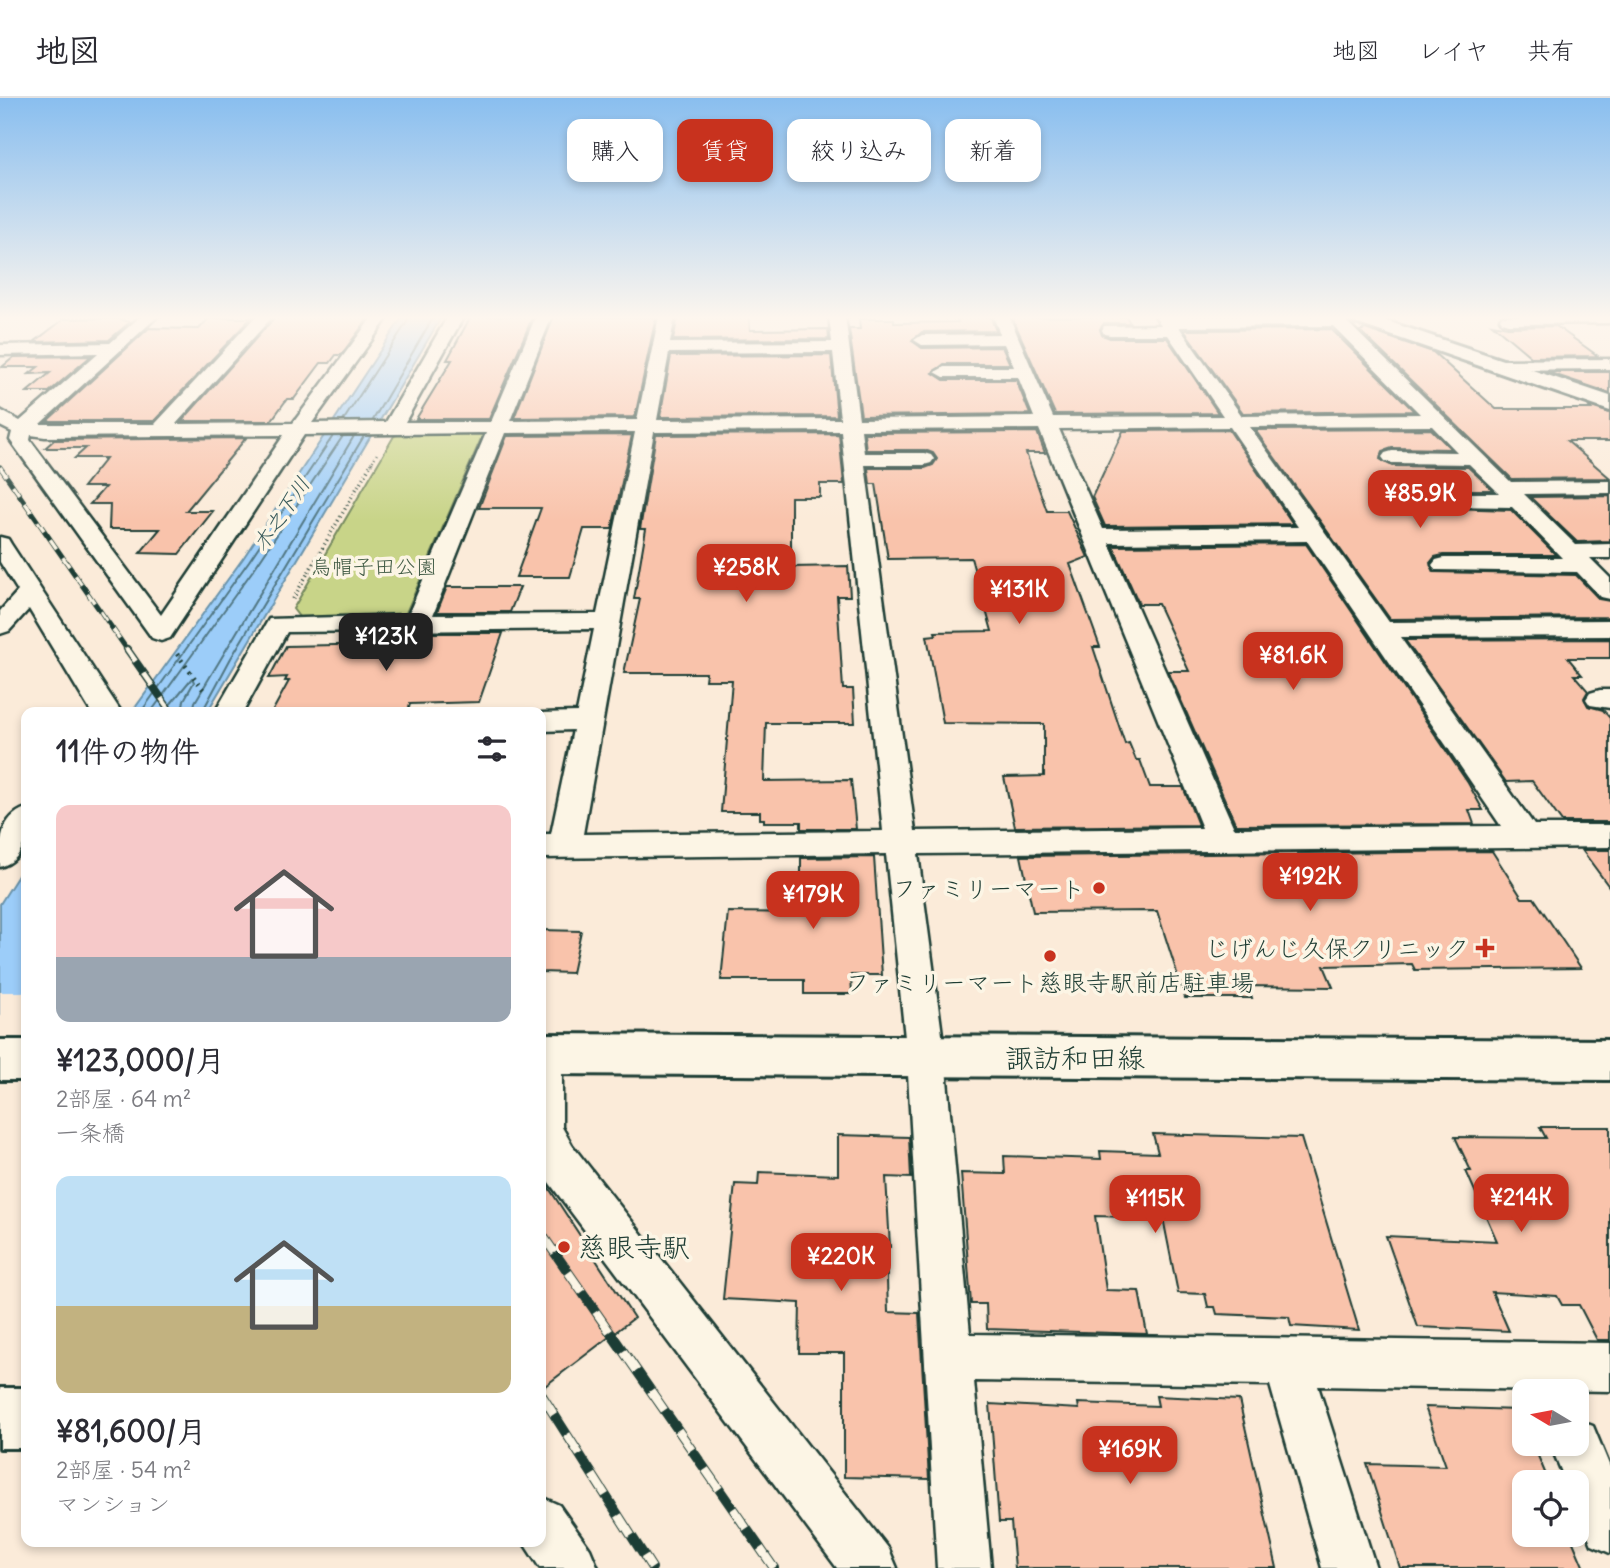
<!DOCTYPE html>
<html lang="ja">
<meta charset="utf-8">
<style>
:root{--surface:#fff;--page:#f7f7f7;--text:#2b2b33;--muted:#7c7c81;--line:#e1e1e2;--accent:#c8321e}
body{margin:0;font-family:Delius,"Klee One",sans-serif;background:var(--page);color:var(--text);height:100vh;display:flex;flex-direction:column;font-size:26px;white-space:nowrap}
*{box-sizing:border-box;margin:0}
p{font-size:23px;color:var(--muted)}
.icon{flex:none;width:38px;height:38px;fill:none;stroke:currentColor;stroke-width:2;stroke-linecap:round;stroke-linejoin:round}
.map{position:relative;flex:1;overflow:hidden}
.sheet{position:absolute;left:21px;top:609px;width:525px;height:840px;display:flex;flex-direction:column;background:var(--surface);border-radius:14px;box-shadow:0 4px 10px #0003}
.sheet>*{flex:none}
.guide{position:absolute;left:567px;top:21px;width:665px;height:63px;display:flex;gap:14px}
.needle{width:46px;rotate:280deg}
.fabs{position:absolute;left:1512px;top:1281px;display:grid;gap:14px}
.fabs a{display:grid;place-items:center;width:77px;height:77px;border-radius:14px;background:var(--surface);box-shadow:0 4px 10px #0003;font-size:35px}
.price{position:absolute;translate:-50% -60px;padding:0 16px;border-radius:14px;background:var(--accent);color:#fff;font-size:23px;line-height:46px;filter:drop-shadow(0 2px 4px #0008)}
.price::after{content:'';position:absolute;left:50%;top:42px;width:21px;height:16px;margin-left:-10px;background:inherit;clip-path:polygon(0 0,100% 0,50% 100%)}
.price.current{background:#222;color:#fff}
ul{padding:0;list-style:none}
li{display:grid;align-content:center;gap:14px;height:371px;padding:0 35px}
li span{display:grid;place-items:center;height:217px;border-radius:14px;color:#555}
li>.icon{margin-inline-start:auto}
span .icon{width:126px;height:126px;fill:#fffc;stroke-width:1}
li b{font-size:30px}
h2{display:flex;justify-content:space-between;align-items:center;height:84px;padding:0 35px;font-size:30px}
.tag{padding:0 24px;border-radius:14px;background:var(--surface);box-shadow:0 4px 10px #0003;font-size:24px;line-height:63px}
.tag.current{background:var(--accent);color:#fff}
header{display:flex;align-items:center;gap:42px;box-sizing:border-box;height:98px;padding:0 35px;background:var(--surface);border-bottom:2px solid var(--line)}
header strong{font-size:33px}
nav{display:flex;gap:38px;margin-inline-start:auto;font-size:24px}
.map>svg:first-child{display:block}
.green{fill:#c8d488;stroke:#74885e;stroke-width:2}
.water{fill:#9ccdf9;stroke:#6a93aa;stroke-width:2}
.pier{fill:#fbebd9}
.lines{fill:none;stroke-linecap:round;stroke-linejoin:round}
.shore{stroke:#517783;stroke-width:2}
.building{fill:#f9c3ab;stroke:#1f3d34;stroke-width:2}
.street-casing{stroke:#1f3d34;stroke-width:5}
.secondary-casing{stroke:#1f3d34;stroke-width:6}
.path-far2{stroke:#1f3d34;stroke-width:2.5;stroke-dasharray:1 2.5;stroke-linecap:butt}
.path-far1{stroke:#1f3d34;stroke-width:3.5;stroke-dasharray:1 3.5;stroke-linecap:butt}
.path{stroke:#1f3d34;stroke-width:4.5;stroke-dasharray:2 5;stroke-linecap:butt}
.street{fill:#fcf5e5;fill-rule:evenodd}
.secondary{fill:#fcf5e5;fill-rule:evenodd}
.rail-far2-casing{stroke:#1f3d34;stroke-width:5}
.rail-far1-casing{stroke:#1f3d34;stroke-width:8}
.rail-casing{stroke:#1f3d34;stroke-width:10}
.rail-far2{stroke:#fcf5e5;stroke-width:3.5;stroke-dasharray:11;stroke-linecap:butt}
.rail-far1{stroke:#fcf5e5;stroke-width:5;stroke-dasharray:15;stroke-linecap:butt}
.rail{stroke:#fcf5e5;stroke-width:8;stroke-dasharray:24;stroke-linecap:butt}
.poi-dot{fill:#c8321e;stroke:#fcf5e5;stroke-width:2.5}
.labels{text-anchor:middle;dominant-baseline:central;stroke-width:7;stroke-linejoin:round;paint-order:stroke}
.far-water-label{font-size:21px;font-style:italic;fill:#385a5b;stroke:#fcf5e5}
.far-park-label{font-size:21px;fill:#415b45;stroke:#fcf5e5}
.poi-label{font-size:24px;fill:#1f3d34;stroke:#fcf5e5;text-anchor:end}
.near-street-label{font-size:28px;fill:#1f3d34;stroke:#fcf5e5}
.near-poi-label{font-size:28px;fill:#1f3d34;stroke:#fcf5e5;text-anchor:start}
</style>
<header>
<strong>地図</strong>
<nav><a>地図</a><a>レイヤ</a><a>共有</a></nav>
</header>
<div class="map">
<svg width="1610" height="1470" viewBox="0 0 1610 1470">
<rect width="100%" height="100%" fill="#fbebd9"/>
<filter id="ink" filterUnits="userSpaceOnUse"><feTurbulence type="fractalNoise" baseFrequency=".0143" numOctaves="2"/><feDisplacementMap in="SourceGraphic" scale="14" xChannelSelector="R" yChannelSelector="G"/><feConvolveMatrix kernelMatrix="1 2 1 2 8 2 1 2 1" color-interpolation-filters="sRGB"/></filter>
<g filter="url(#ink)">
<path class="green" d="M 475,334 L 483,336 L 406,515 L 395,520 L 300,520 L 293,511 L 394,338 L 404,335 Z"/>
<path class="water" d="M 403,218 L 442,218 L 207,614 L 132,614 L 244,459 Z
M 26,765 L 26,925 L 0,971 L 0,806 Z"/>
<path class="pier" d="M 0,894 L 26,894 L 26,932 L 0,974 Z"/>
<g class="lines">
<path class="shore" d="M 373,322 L 434,218
M 343,323 L 407,224 L 408,218
M 141,614 L 249,463 L 333,338
M 151,614 L 256,468 L 343,338
M 164,614 L 192,580 L 194,584 L 184,602 L 182,614
M 193,614 L 195,604 L 354,338
M 202,614 L 231,560 L 364,338"/>
</g>
<path class="building" d="M 370,218 L 341,257 L 336,257 L 330,265 L 321,265 L 294,301 L 287,301 L 271,323 L 182,323 L 275,219 Z
M 471,218 L 533,218 L 489,321 L 416,321 L 452,262 L 447,262 Z
M 554,218 L 656,219 L 635,319 L 514,320 Z
M 749,218 L 750,232 L 828,231 L 829,241 L 673,242 L 678,219 Z
M 956,218 L 990,218 L 996,233 L 922,234 L 912,243 L 922,250 L 1002,249 L 1010,266 L 944,266 L 933,275 L 944,282 L 1016,282 L 1030,316 L 861,318 L 849,231 L 860,231 L 859,221 L 894,221 L 894,225 L 958,224 Z
M 1126,218 L 1130,225 L 1104,225 L 1100,231 L 1102,237 L 1110,240 L 1167,240 L 1218,315 L 1055,316 L 1012,219 Z
M 209,220 L 251,220 L 154,323 L 47,323 L 149,230 L 199,231 Z
M 64,221 L 116,220 L 130,224 L 109,242 L 34,244 Z
M 1492,226 L 1508,229 L 1556,228 L 1598,258 L 1531,259 Z
M 1331,231 L 1414,313 L 1243,315 L 1184,232 Z
M 1365,231 L 1433,254 L 1496,311 L 1591,311 L 1588,308 L 1610,315 L 1610,343 L 1567,343 L 1610,380 L 1512,381 L 1360,233 Z
M 831,257 L 837,318 L 660,319 L 671,258 Z
M 91,258 L 49,294 L 27,294 L 50,275 L 29,276 L 38,269 L 2,269 L 14,259 Z
M 1549,274 L 1610,274 L 1610,295 L 1550,275 Z
M 1431,331 L 1451,351 L 1392,350 L 1383,353 L 1380,361 L 1392,368 L 1468,369 L 1493,392 L 1395,392 L 1386,396 L 1383,401 L 1386,408 L 1511,412 L 1556,457 L 1443,457 L 1435,459 L 1430,465 L 1434,474 L 1576,477 L 1599,501 L 1610,503 L 1610,519 L 1390,521 L 1255,332 Z
M 1229,332 L 1293,426 L 1105,428 L 1092,399 L 1123,333 Z
M 1037,334 L 1045,355 L 1026,355 L 1047,413 L 1067,413 L 1088,459 L 1070,466 L 1100,549 L 1093,549 L 1125,646 L 1129,645 L 1136,662 L 1140,662 L 1150,689 L 1183,689 L 1198,727 L 1015,729 L 1004,679 L 1044,678 L 1044,626 L 943,625 L 927,538 L 936,537 L 935,534 L 992,533 L 971,460 L 888,461 L 876,386 L 870,386 L 868,370 L 925,370 L 933,367 L 937,361 L 933,355 L 925,352 L 866,352 L 864,335 Z
M 839,336 L 844,386 L 820,386 L 820,399 L 791,399 L 791,469 L 848,468 L 850,498 L 837,498 L 843,591 L 853,591 L 855,625 L 766,625 L 764,683 L 851,682 L 856,731 L 801,731 L 801,724 L 764,724 L 764,721 L 760,721 L 760,714 L 721,714 L 732,582 L 705,582 L 706,575 L 624,575 L 640,501 L 634,501 L 646,431 L 640,431 L 656,337 Z
M 632,337 L 612,431 L 584,431 L 570,479 L 516,479 L 541,410 L 479,410 L 507,338 Z
M 246,340 L 186,413 L 213,413 L 179,456 L 140,455 L 160,431 L 109,431 L 110,406 L 90,406 L 105,389 L 83,389 L 106,360 L 75,360 L 86,350 L 45,350 L 54,342 Z
M 1610,398 L 1610,443 L 1577,444 L 1530,399 Z
M 1306,446 L 1468,685 L 1483,712 L 1469,712 L 1474,726 L 1236,727 L 1168,573 L 1189,573 L 1158,506 L 1139,506 L 1113,448 Z
M 447,489 L 520,489 L 510,514 L 437,514 Z
M 429,535 L 503,535 L 479,604 L 410,606 L 408,613 L 272,614 L 289,583 L 285,583 L 287,579 L 269,580 L 286,548 L 384,546 L 387,540 L 427,539 Z
M 1610,541 L 1610,560 L 1568,560 L 1582,577 L 1574,577 L 1588,593 L 1584,600 L 1588,608 L 1603,612 L 1610,620 L 1610,724 L 1562,724 L 1532,683 L 1506,684 L 1405,542 Z
M 1582,752 L 1610,752 L 1610,790 Z
M 1492,753 L 1522,800 L 1534,800 L 1581,870 L 1415,872 L 1412,866 L 1324,868 L 1333,889 L 1248,888 L 1252,900 L 1185,900 L 1157,813 L 1033,814 L 1021,758 Z
M 874,759 L 882,877 L 851,877 L 852,896 L 804,896 L 804,882 L 721,882 L 728,814 L 801,815 L 801,760 Z
M 541,832 L 581,833 L 572,875 L 541,874 Z
M 1540,1029 L 1610,1029 L 1610,1242 L 1597,1242 L 1579,1207 L 1562,1207 L 1557,1198 L 1492,1194 L 1509,1233 L 1418,1229 L 1386,1138 L 1497,1143 L 1466,1073 L 1471,1073 L 1455,1039 L 1546,1040 Z
M 1153,1036 L 1301,1040 L 1359,1232 L 1291,1228 L 1289,1219 L 1217,1216 L 1215,1209 L 1208,1209 L 1205,1196 L 1178,1195 L 1163,1120 L 1095,1118 L 1106,1192 L 1139,1193 L 1147,1236 L 987,1231 L 986,1206 L 971,1206 L 961,1075 L 1005,1076 L 1004,1058 L 1101,1061 L 1100,1053 L 1158,1055 Z
M 838,1037 L 909,1039 L 911,1080 L 886,1079 L 890,1149 L 886,1149 L 888,1214 L 919,1215 L 929,1381 L 844,1379 L 844,1255 L 799,1255 L 800,1205 L 723,1201 L 735,1086 L 758,1087 L 759,1074 L 838,1077 Z
M 541,1078 L 634,1220 L 541,1291 Z
M 1156,1298 L 1239,1302 L 1277,1470 L 1015,1470 L 1011,1424 L 999,1424 L 990,1306 L 1079,1311 L 1078,1305 L 1158,1308 Z
M 1425,1309 L 1518,1312 L 1524,1326 L 1524,1346 L 1533,1346 L 1549,1384 L 1524,1384 L 1524,1437 L 1570,1437 L 1584,1470 L 1400,1470 L 1367,1366 L 1446,1368 Z"/>
<g class="lines">
<g class="street-casing">
<path id="street" d="M 141,218 L 158,218 L 40,326 L 155,326 L 256,218 L 273,218 L 176,326 L 293,325 L 373,218 L 389,218 L 312,325 L 386,324 L 448,218 L 464,218 L 405,324 L 491,324 L 536,218 L 552,218 L 510,323 L 637,322 L 659,218 L 675,218 L 670,245 L 832,244 L 829,218 L 845,218 L 859,321 L 1034,319 L 1018,279 L 944,279 L 935,274 L 944,269 L 1014,269 L 1004,246 L 922,247 L 914,242 L 922,237 L 1000,236 L 993,218 L 1009,218 L 1053,319 L 1223,318 L 1168,237 L 1110,237 L 1104,236 L 1102,232 L 1104,228 L 1161,227 L 1155,218 L 1353,218 L 1347,224 L 1511,384 L 1610,383 L 1610,395 L 1524,396 L 1576,447 L 1610,446 L 1610,460 L 1590,460 L 1610,480 L 1610,501 L 1601,499 L 1577,474 L 1436,472 L 1432,467 L 1436,462 L 1444,460 L 1562,460 L 1512,409 L 1388,407 L 1385,402 L 1388,397 L 1396,395 L 1499,395 L 1469,366 L 1392,365 L 1385,363 L 1382,359 L 1385,355 L 1392,353 L 1457,354 L 1432,328 L 1250,329 L 1389,524 L 1610,522 L 1610,538 L 1400,539 L 1534,727 L 1610,727 L 1610,749 L 918,756 L 945,959 L 970,1236 L 1610,1245 L 1610,1293 L 1318,1288 L 1376,1470 L 1322,1470 L 1270,1287 L 974,1283 L 991,1470 L 937,1470 L 907,959 L 886,756 L 541,760 L 541,736 L 551,736 L 573,632 L 541,633 L 541,615 L 577,614 L 594,531 L 287,534 L 243,614 L 215,614 L 269,521 L 408,517 L 486,335 L 304,337 L 170,540 L 161,543 L 152,540 L 10,342 L 12,334 L 0,328 L 0,312 L 20,323 L 98,255 L 0,257 L 0,247 L 110,245 ZM 1333,228 L 1420,316 L 1242,318 L 1179,229 ZM 833,254 L 840,321 L 657,322 L 669,255 ZM 1230,329 L 1298,429 L 1103,431 L 1059,331 ZM 1039,331 L 1202,730 L 915,733 L 865,367 L 924,367 L 931,365 L 934,361 L 931,357 L 924,355 L 864,355 L 861,332 ZM 841,333 L 883,733 L 583,736 L 654,334 ZM 635,334 L 597,516 L 433,517 L 505,335 ZM 31,337 L 45,339 L 284,337 L 161,517 L 30,342 ZM 1307,443 L 1501,728 L 1234,730 L 1109,445 Z
M 1502,218 L 1610,218 L 1610,225 L 1508,226 L 1502,224 L 1500,221 Z
M 1610,261 L 1610,271 L 1495,272 L 1486,267 L 1495,262 Z
M 0,439 L 8,441 L 11,446 L 120,612 L 119,614 L 91,614 L 29,511 L 9,533 L 0,536 L 0,513 L 18,493 L 0,464 Z
M 1600,592 L 1610,592 L 1610,610 L 1590,607 L 1586,601 L 1590,595 Z
M 26,710 C 27,734 27,761 0,769 C 0,744 0,719 26,710 Z
M 543,940 L 556,945 L 562,957 L 562,1029 L 572,1047 L 889,1451 L 897,1470 L 837,1470 L 542,1075 L 541,941 Z
M 1577,1322 L 1593,1328 L 1610,1369 L 1610,1455 L 1592,1447 L 1577,1411 L 1577,1384 L 1566,1384 L 1550,1346 L 1577,1346 Z
M 541,1399 L 559,1407 L 590,1451 L 598,1470 L 540,1470 L 523,1444 L 541,1444 Z"/>
</g>
<g class="secondary-casing">
<path id="secondary" d="M 1344,218 L 1372,218 L 1610,298 L 1610,313 L 1347,222 Z
M 541,936 L 1610,942 L 1610,982 L 541,976 Z
M 0,942 L 26,942 L 26,982 L 0,982 Z
M 0,1290 L 26,1290 L 26,1350 L 0,1350 Z"/>
</g>
<path class="path-far2" d="M 371,366 L 378,354"/>
<path class="path-far1" d="M 293,501 L 372,364"/>
<path class="path" d="M 177,556 L 205,594"/>
<use href="#street" class="street"/>
<use href="#secondary" class="secondary"/>
<g class="rail-far2-casing">
<path id="rail-far2" d="M 0,369 L 128,553"/>
</g>
<g class="rail-far1-casing">
<path id="rail-far1" d="M 127,551 L 171,614"/>
</g>
<g class="rail-casing">
<path id="rail" d="M 541,1135 L 774,1470
M 541,1296 L 652,1470"/>
</g>
<use href="#rail-far2" class="rail-far2"/>
<use href="#rail-far1" class="rail-far1"/>
<use href="#rail" class="rail"/>
</g>
</g>
<linearGradient id="sky" x2="0" y2="1"><stop stop-color="#89beef"/><stop offset="0.52" stop-color="#fdf6ee"/><stop offset="1" stop-color="#fdf6ee" stop-opacity="0"/></linearGradient>
<rect width="1610" height="423" fill="url(#sky)"/>
<g class="poi-dot">
<circle cx="1099" cy="790" r="7"/>
<path d="M1481.5 839.5h7v7h7v7h-7v7h-7v-7h-7v-7h7z"/>
<circle cx="1050" cy="858" r="7"/>
<circle cx="564" cy="1149" r="7"/>
</g>
<g class="labels">
<g class="far-water-label">
<text transform="translate(281 416) rotate(-56)">木之下川</text>
</g>
<g class="far-park-label">
<text x="374" y="468">烏帽子田公園</text>
</g>
<g class="poi-label">
<text x="1085" y="790">ファミリーマート</text>
<text x="1469" y="850">じげんじ久保クリニック</text>
<text x="1050" y="884" text-anchor="middle">ファミリーマート慈眼寺駅前店駐車場</text>
</g>
<g class="near-street-label">
<text x="1075" y="960">諏訪和田線</text>
</g>
<g class="near-poi-label">
<text x="578" y="1149">慈眼寺駅</text>
</g>
</g>
</svg>
<div class="fabs">
<a><svg class="needle" viewBox="-14 -14 28 28"><path d="M0-13l5 13h-10z" fill="#e53935"/><path d="M0 13l5-13h-10z" fill="#7c7c81"/></svg></a>
<a><svg class="icon" aria-label="locate" viewBox="0 0 24 24"><circle cx="12" cy="12" r="6"/><path d="M12 2v4M12 18v4M2 12h4M18 12h4"/></svg></a>
</div>
<b class="price" style="left:1420px;top:432px">¥85.9K</b>
<b class="price" style="left:746px;top:506px">¥258K</b>
<b class="price" style="left:1019px;top:528px">¥131K</b>
<b class="price current" style="left:386px;top:575px">¥123K</b>
<b class="price" style="left:1293px;top:594px">¥81.6K</b>
<b class="price" style="left:1310px;top:815px">¥192K</b>
<b class="price" style="left:813px;top:833px">¥179K</b>
<b class="price" style="left:1521px;top:1136px">¥214K</b>
<b class="price" style="left:1155px;top:1137px">¥115K</b>
<b class="price" style="left:841px;top:1195px">¥220K</b>
<b class="price" style="left:1130px;top:1388px">¥169K</b>
<div class="guide">
<a class="tag">購入</a>
<a class="tag current">賃貸</a>
<a class="tag">絞り込み</a>
<a class="tag">新着</a>
</div>
<section class="sheet">
<h2>11件の物件<svg class="icon" aria-label="filters" viewBox="0 0 24 24"><path d="M4 7h16M4 17h16"/><circle cx="9" cy="7" r="2"/><circle cx="15" cy="17" r="2"/></svg></h2>
<ul>
<li><span style="background:linear-gradient(#f6c9c9 70%,#9aa5b1 0)"><svg class="icon" aria-label="home" viewBox="0 0 24 24"><path d="M3 11l9-7 9 7M6 9v11h12V9"/></svg></span><div><b>¥123,000/月</b><p>2部屋 · 64 m²</p><p>一条橋</p></div></li>
<li><span style="background:linear-gradient(#bfe0f5 60%,#c2b280 0)"><svg class="icon" aria-label="home" viewBox="0 0 24 24"><path d="M3 11l9-7 9 7M6 9v11h12V9"/></svg></span><div><b>¥81,600/月</b><p>2部屋 · 54 m²</p><p>マンション</p></div></li>
</ul>
</section>
</div>
